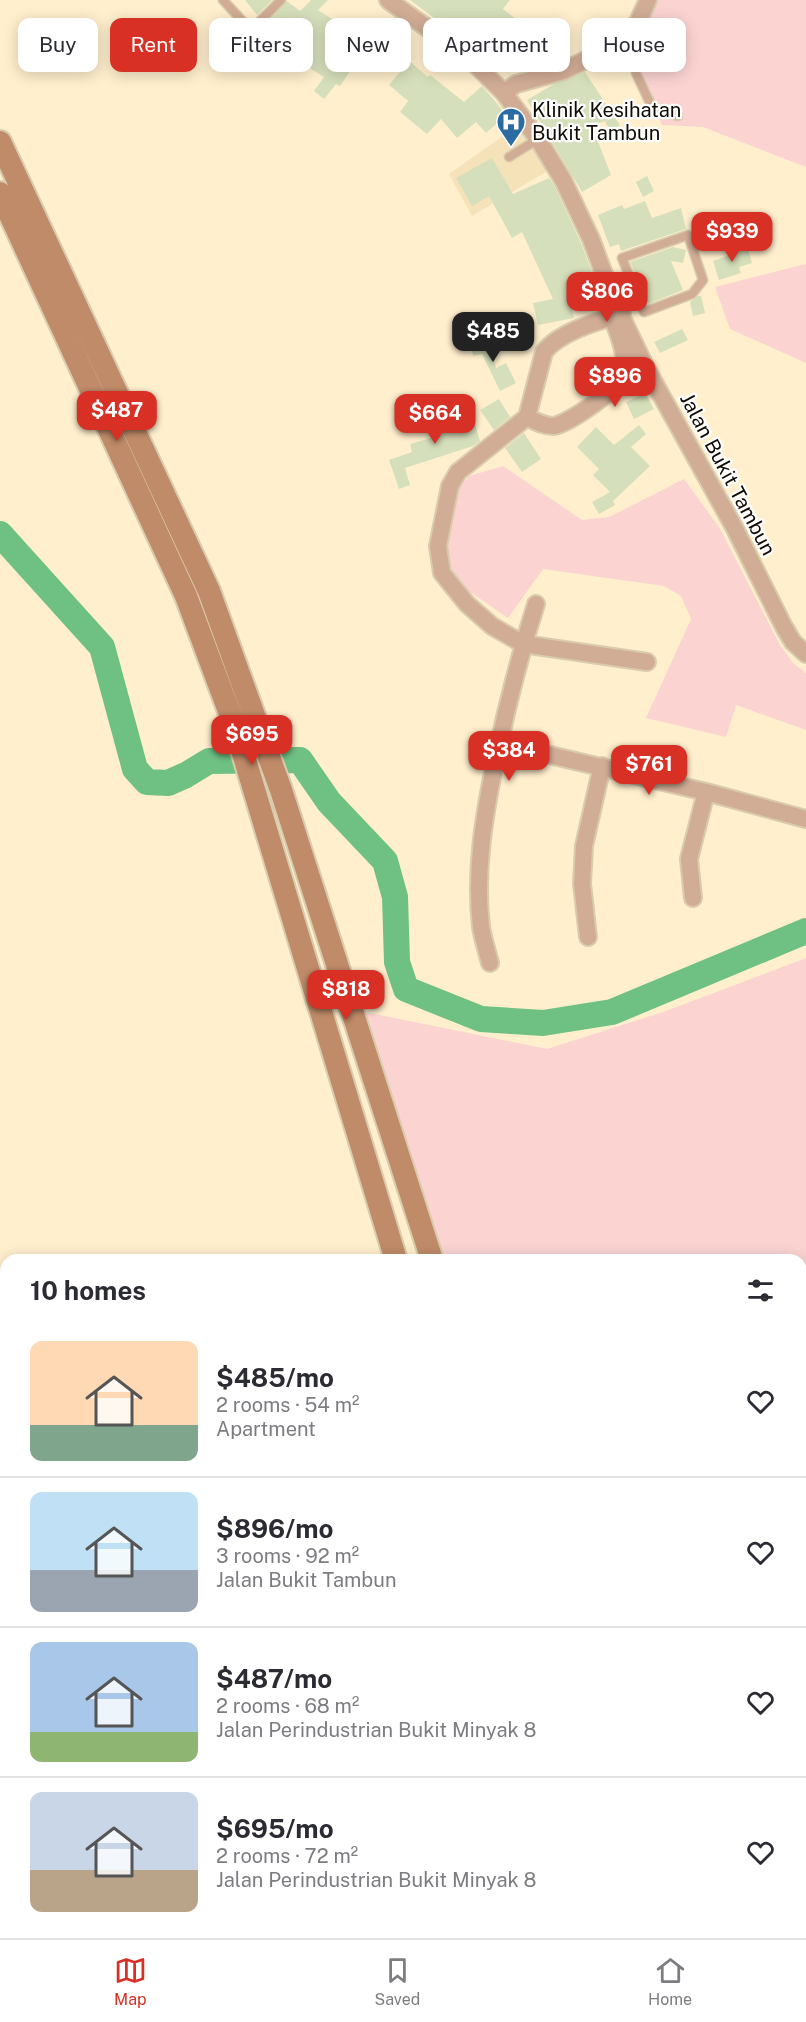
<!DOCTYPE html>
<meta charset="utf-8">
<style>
:root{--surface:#fff;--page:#f2f2f3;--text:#2b2b33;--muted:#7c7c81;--line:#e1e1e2;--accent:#d93025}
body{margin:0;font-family:"Public Sans",sans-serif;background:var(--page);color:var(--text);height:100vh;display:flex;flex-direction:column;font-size:22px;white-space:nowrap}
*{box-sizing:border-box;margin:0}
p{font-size:20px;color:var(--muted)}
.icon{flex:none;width:33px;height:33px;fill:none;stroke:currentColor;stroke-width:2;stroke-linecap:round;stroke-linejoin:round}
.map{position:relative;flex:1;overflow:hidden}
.details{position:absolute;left:0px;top:1254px;width:807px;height:684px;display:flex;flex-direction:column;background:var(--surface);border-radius:18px 18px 0 0;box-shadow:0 3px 15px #0003}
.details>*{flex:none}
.top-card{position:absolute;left:18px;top:18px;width:771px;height:54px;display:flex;gap:12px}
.price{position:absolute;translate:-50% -51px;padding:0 14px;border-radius:12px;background:var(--accent);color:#fff;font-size:20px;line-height:39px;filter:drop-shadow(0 2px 3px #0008)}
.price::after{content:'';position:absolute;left:50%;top:36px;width:18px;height:14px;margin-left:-9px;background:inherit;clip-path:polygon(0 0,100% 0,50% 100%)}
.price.selected{background:#222;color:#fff}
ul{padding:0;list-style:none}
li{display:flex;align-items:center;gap:18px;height:150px;padding:0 30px}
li+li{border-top:2px solid var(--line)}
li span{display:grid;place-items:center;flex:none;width:168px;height:120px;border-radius:12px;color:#555}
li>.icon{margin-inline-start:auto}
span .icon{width:72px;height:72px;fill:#fffc;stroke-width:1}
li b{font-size:26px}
h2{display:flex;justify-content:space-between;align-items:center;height:72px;padding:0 30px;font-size:26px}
.chip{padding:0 21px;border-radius:12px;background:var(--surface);box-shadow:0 3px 15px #0003;font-size:21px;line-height:54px}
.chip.selected{background:var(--accent);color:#fff}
.tabs{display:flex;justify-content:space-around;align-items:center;height:84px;border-top:2px solid var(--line);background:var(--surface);font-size:16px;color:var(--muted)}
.tabs a{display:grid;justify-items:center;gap:3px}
.tabs .selected{color:var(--accent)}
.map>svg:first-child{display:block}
.built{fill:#f5e2b9}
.green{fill:#fbd4d2}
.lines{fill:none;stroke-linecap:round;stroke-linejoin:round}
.river{stroke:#6ec083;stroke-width:26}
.building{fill:#d6dfbb}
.lane-casing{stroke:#d9cbad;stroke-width:11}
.street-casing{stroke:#d9cbad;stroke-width:20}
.secondary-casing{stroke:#d9cbad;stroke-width:26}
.path{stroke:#a89c83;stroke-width:2;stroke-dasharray:3 4.5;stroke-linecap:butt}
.lane{stroke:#d2ad96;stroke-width:8}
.street{stroke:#d2ad96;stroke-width:16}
.secondary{stroke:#c08b68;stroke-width:22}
.labels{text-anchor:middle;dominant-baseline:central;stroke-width:4.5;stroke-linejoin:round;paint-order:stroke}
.poi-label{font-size:20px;fill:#100b02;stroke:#fefefe;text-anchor:start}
.street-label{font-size:20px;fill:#100b02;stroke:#fefefe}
</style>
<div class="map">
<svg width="806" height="1938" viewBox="0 0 806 1938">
<rect width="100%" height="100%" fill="#ffefcd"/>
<path class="built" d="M 520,124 L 549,170 L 472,216 L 449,174 Z"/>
<path class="green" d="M 658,0 L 806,0 L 806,167 L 703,127 L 662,125 L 643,82 L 636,45 Z
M 806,264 L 806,363 L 730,329 L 715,287 Z
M 503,466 L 582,520 L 609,517 L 684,479 L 719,527 L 780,645 L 793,663 L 806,673 L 806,730 L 736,705 L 726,737 L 646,718 L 691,619 L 681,596 L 664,586 L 543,569 L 508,618 L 460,585 L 448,566 L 446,547 L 456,493 L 469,476 Z
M 806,958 L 806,1938 L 661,1938 L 658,1932 L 801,1932 L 801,1260 L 437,1260 L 365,1012 L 547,1049 L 666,1011 Z"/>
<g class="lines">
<path class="river" d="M 0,534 L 102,647 L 135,769 L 147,782 L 168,783 L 186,775 L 209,761 L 300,760 L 329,802 L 385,861 L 395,897 L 397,962 L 406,989 L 481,1019 L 543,1023 L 612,1012 L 806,931"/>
</g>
<path class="building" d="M 245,0 L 272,0 L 257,15 Z
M 311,0 L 328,0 L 318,10 L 343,26 L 336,38 L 361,55 L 340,86 L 336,84 L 324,99 L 314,91 L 324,77 L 303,64 L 300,70 L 279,57 L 273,65 L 252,49 L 268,29 L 265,25 L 287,1 L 300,11 Z
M 410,0 L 510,0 L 503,9 L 521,23 L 489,63 L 474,48 Z
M 409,61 L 428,77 L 430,75 L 464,102 L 482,86 L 507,115 L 486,133 L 476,122 L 457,138 L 441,119 L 427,134 L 400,112 L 408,101 L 389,85 Z
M 585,72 L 620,125 L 610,131 L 605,121 L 592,126 L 611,175 L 582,192 L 527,100 L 554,84 Z
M 492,158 L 513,194 L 549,178 L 554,185 L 581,243 L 593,275 L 567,287 L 574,318 L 538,325 L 533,303 L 553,299 L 522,232 L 512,238 L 489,196 L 472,206 L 456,178 Z
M 647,176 L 654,191 L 643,197 L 636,182 Z
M 645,201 L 652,218 L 681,208 L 686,229 L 621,251 L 619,244 L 610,247 L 598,215 L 622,205 L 624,209 Z
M 747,246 L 752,263 L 739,267 L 741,273 L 719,280 L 713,261 L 736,253 L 735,250 Z
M 673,247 L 686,250 L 683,263 L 671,261 L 683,290 L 648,304 L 630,262 Z
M 698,296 L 701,296 L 705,313 L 693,316 L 690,302 Z
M 682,329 L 688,340 L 660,353 L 654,342 Z
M 490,337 L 496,368 L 506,363 L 516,383 L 500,391 L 482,354 L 473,356 L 470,341 Z
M 645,393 L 654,409 L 634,419 L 626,402 Z
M 499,399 L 510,417 L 494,430 L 480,410 Z
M 447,410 L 454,430 L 475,424 L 480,441 L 473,446 L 405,468 L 410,485 L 399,489 L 389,460 L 412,452 L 410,444 L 431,438 L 424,419 Z
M 639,425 L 646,434 L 631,447 L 650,466 L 613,501 L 615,505 L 599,514 L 592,502 L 610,492 L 593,475 L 599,469 L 577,447 L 596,427 L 614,445 Z
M 524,433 L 541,459 L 522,472 L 505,448 Z"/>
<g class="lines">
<g class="lane-casing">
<path id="lane" d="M 223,0 L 248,27 L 254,27 L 281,0
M 636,27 L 632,53 L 636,73 L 651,105 L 659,111 L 678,116
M 509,157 L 538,139
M 688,235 L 703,280 L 692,294 L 644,312 L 622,258 Z
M 614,301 L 635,290
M 303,1938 L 310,1932"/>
</g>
<g class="street-casing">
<path id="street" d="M 388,0 L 468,57 L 504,93 L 538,139 L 563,180 L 591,239 L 614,301 L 645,366 L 734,527 L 784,627 L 793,642 L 806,654
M 504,93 L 516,84 L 563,71 L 592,57 L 637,24 L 648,0
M 622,314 C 598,321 559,332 544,352 L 527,417 L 458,472 L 450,486 L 438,546 L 442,573 L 467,604 L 492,626 L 523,644 L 647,662
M 527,417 C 535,421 543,426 553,426 C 567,425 619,389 623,375 C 629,358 618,333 612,317
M 499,743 L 706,792 L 806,819
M 693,898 L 689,859 L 706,792
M 588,937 L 582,884 L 584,846 L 602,766
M 490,963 C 487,951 483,939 481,927 C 475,874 483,821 494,768 C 505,713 519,658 536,604"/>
</g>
<g class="secondary-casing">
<path id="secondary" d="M 0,142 L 209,591 L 281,790 L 432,1260
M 0,193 L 186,596 L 236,730 L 396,1260
M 608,1932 L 611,1938
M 638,1932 L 642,1938"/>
</g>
<path class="path" d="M 801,1534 L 806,1530"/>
<use href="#lane" class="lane"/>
<use href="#street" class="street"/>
<use href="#secondary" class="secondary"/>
</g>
<defs>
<g id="hospital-pin" transform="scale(1.5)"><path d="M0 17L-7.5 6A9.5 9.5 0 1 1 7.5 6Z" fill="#2c6ca3" stroke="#fefefe"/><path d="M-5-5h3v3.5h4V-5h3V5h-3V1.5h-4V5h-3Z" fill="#fff"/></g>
</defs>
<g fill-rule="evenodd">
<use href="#hospital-pin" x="511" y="122"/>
</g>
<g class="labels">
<g class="poi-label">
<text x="532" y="110">Klinik Kesihatan<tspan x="532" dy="23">Bukit Tambun</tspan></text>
</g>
<g class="street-label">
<text transform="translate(728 474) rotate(62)">Jalan Bukit Tambun</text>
</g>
</g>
</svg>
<b class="price" style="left:732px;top:263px">$939</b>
<b class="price" style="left:607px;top:323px">$806</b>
<b class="price selected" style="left:493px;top:363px">$485</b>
<b class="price" style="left:615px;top:408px">$896</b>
<b class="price" style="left:117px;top:442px">$487</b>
<b class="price" style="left:435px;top:445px">$664</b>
<b class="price" style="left:252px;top:766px">$695</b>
<b class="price" style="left:509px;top:782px">$384</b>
<b class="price" style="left:649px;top:796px">$761</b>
<b class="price" style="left:346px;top:1021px">$818</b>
<div class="top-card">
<a class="chip">Buy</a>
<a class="chip selected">Rent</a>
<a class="chip">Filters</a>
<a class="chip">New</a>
<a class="chip">Apartment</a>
<a class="chip">House</a>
</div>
<section class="details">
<h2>10 homes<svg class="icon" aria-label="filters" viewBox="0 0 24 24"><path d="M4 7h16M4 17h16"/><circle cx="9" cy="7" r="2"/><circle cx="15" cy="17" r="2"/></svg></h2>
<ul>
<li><span style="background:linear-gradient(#ffd9b3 70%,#7fa58c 0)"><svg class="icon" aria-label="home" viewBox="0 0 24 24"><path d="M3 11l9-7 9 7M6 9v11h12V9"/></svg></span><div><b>$485/mo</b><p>2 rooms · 54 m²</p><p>Apartment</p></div><svg class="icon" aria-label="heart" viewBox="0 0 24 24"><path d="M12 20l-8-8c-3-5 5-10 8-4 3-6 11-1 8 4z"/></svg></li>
<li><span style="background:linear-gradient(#bfe0f5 65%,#9aa5b1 0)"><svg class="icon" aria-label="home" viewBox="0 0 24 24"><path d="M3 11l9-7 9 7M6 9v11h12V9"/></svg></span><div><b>$896/mo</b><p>3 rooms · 92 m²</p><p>Jalan Bukit Tambun</p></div><svg class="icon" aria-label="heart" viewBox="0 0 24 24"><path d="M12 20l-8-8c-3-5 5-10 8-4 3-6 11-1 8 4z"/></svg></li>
<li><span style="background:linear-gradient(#a9c7e8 75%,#8fb573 0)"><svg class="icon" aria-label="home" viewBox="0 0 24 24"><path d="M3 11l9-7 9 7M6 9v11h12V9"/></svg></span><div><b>$487/mo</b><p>2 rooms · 68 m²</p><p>Jalan Perindustrian Bukit Minyak 8</p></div><svg class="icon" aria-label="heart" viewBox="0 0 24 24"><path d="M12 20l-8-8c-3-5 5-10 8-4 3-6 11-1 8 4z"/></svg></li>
<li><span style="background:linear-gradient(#c9d6e8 65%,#b9a48a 0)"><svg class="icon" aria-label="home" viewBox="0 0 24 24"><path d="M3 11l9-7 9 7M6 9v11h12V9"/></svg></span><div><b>$695/mo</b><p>2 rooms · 72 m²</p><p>Jalan Perindustrian Bukit Minyak 8</p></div><svg class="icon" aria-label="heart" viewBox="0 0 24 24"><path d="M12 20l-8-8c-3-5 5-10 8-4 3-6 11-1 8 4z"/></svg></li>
</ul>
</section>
</div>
<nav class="tabs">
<a class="selected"><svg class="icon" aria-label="map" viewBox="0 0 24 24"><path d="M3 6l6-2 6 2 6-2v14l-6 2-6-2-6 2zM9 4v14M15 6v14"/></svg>Map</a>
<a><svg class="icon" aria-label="saved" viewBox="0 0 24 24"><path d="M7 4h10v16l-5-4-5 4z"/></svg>Saved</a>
<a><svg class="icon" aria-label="home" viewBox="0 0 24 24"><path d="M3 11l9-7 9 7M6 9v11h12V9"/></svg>Home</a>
</nav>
